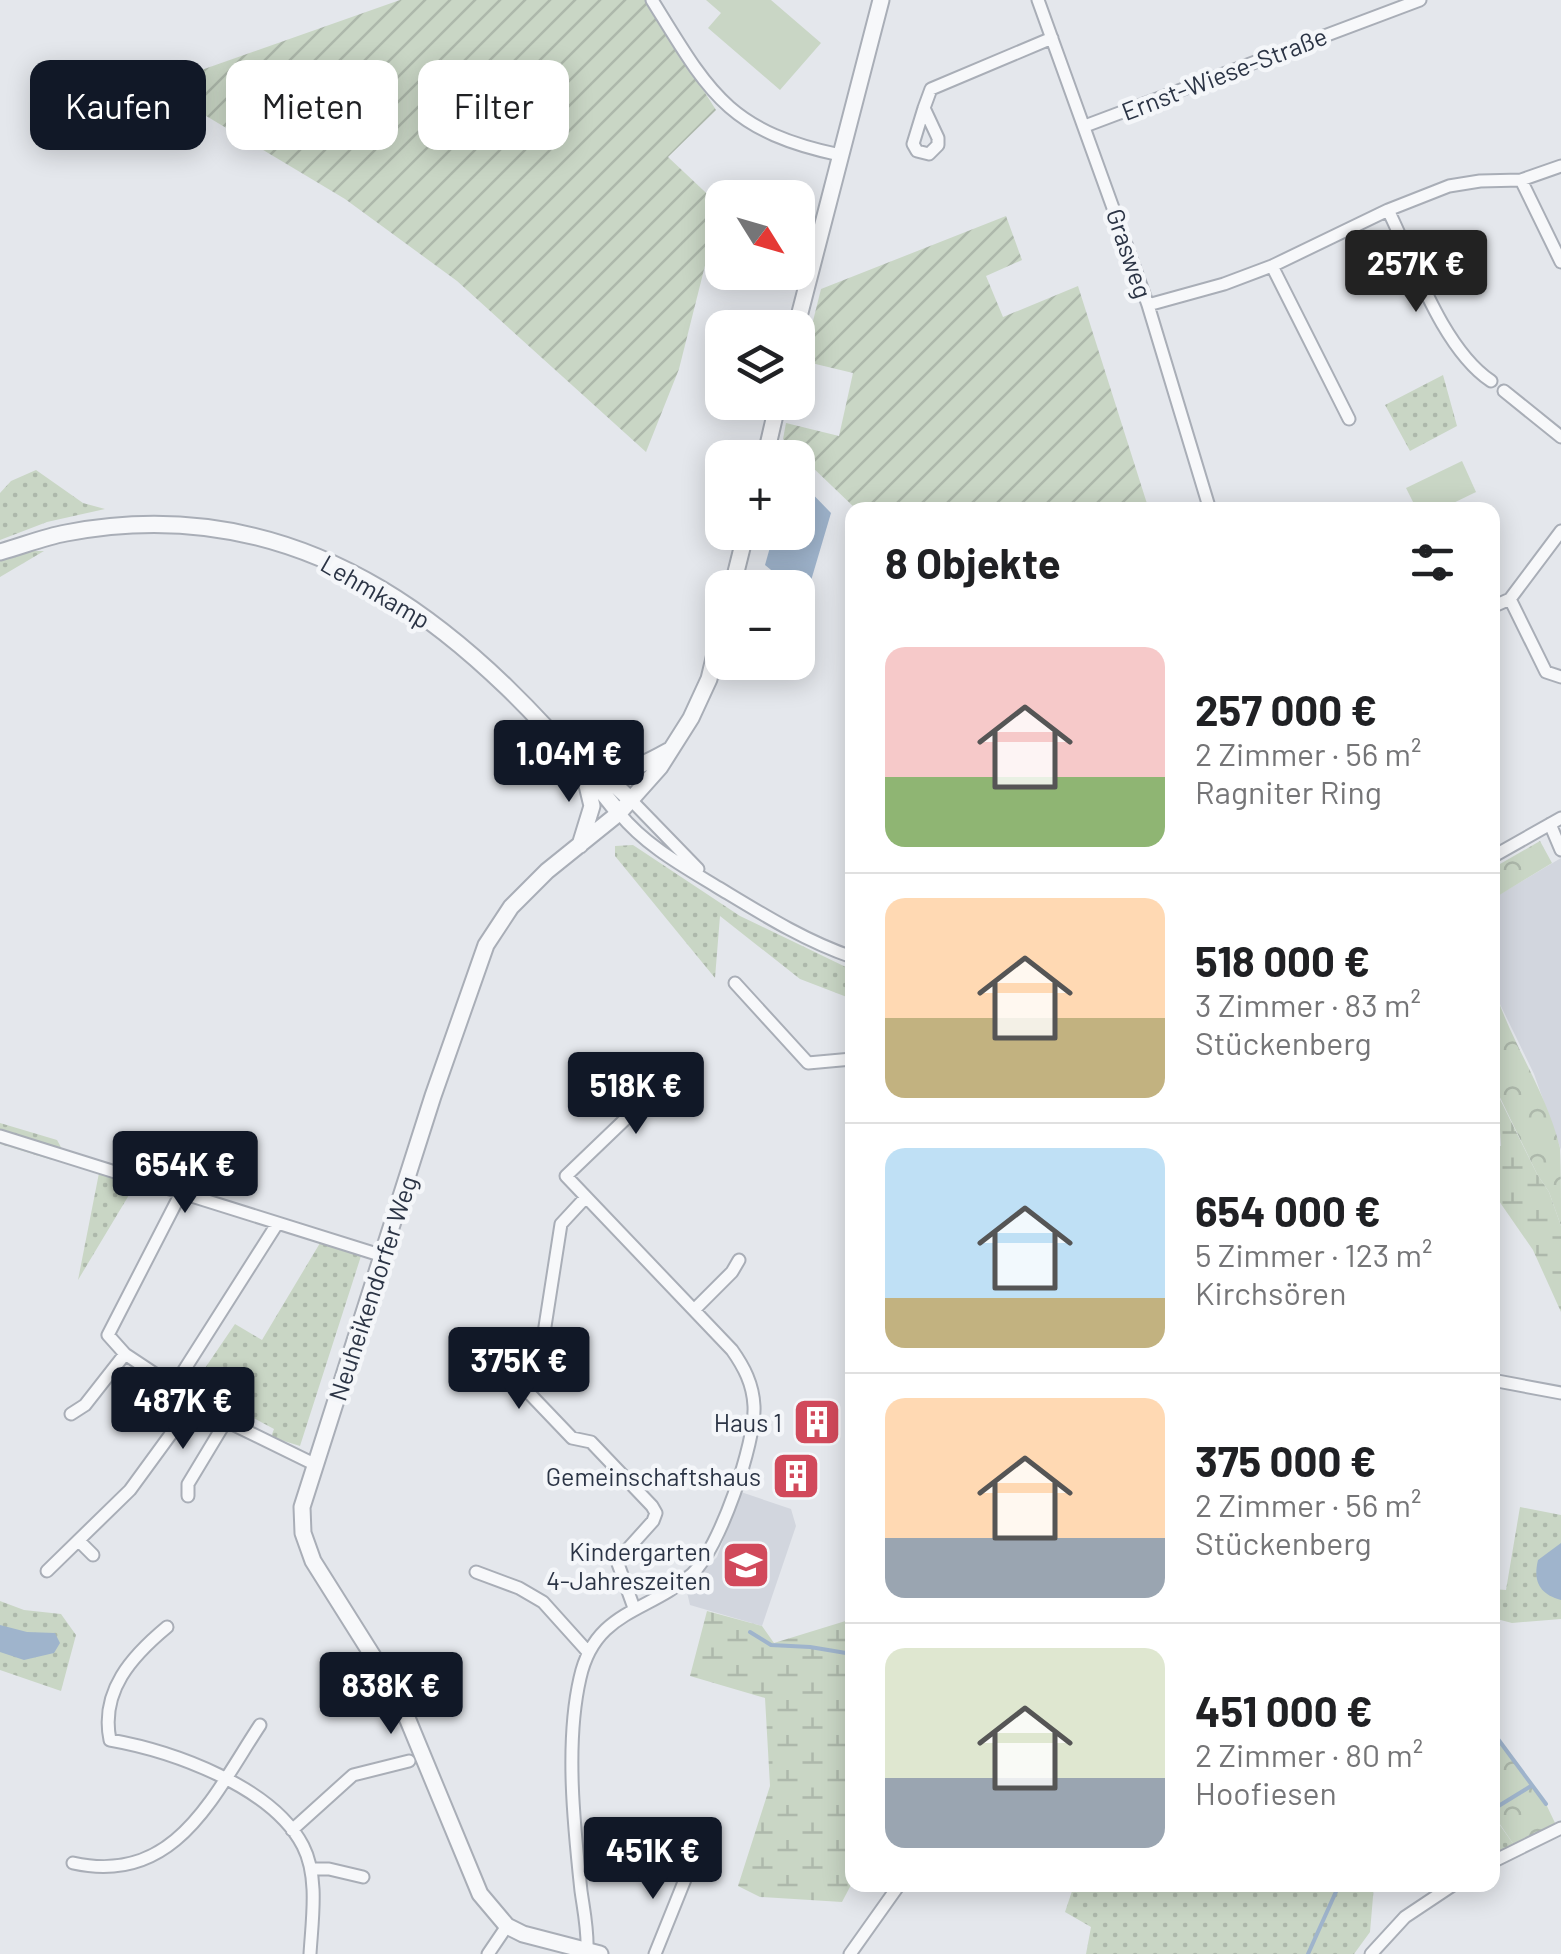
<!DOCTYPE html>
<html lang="de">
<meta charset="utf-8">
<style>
:root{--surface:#fff;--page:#f6f6f6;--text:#202124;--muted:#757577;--line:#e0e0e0;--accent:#111827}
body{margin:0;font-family:Barlow,sans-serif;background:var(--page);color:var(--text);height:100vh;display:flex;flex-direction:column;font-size:38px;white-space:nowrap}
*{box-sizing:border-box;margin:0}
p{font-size:32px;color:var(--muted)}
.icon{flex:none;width:55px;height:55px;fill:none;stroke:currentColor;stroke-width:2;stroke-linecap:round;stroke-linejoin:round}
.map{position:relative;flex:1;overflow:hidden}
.panel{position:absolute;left:845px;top:502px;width:655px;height:1390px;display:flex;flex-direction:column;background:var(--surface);border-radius:20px;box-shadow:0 5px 25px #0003}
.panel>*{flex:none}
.hud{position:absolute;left:30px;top:60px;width:665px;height:90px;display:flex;gap:20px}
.needle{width:65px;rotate:127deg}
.controls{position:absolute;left:705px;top:180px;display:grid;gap:20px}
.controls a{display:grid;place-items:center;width:110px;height:110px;border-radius:20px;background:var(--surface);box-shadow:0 5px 25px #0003;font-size:50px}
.price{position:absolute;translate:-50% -85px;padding:0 22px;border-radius:10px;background:var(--accent);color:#fff;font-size:32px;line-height:65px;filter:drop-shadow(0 2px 5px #0008)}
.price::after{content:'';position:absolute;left:50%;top:60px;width:30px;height:22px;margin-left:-15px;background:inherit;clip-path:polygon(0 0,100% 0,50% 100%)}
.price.active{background:#222;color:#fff}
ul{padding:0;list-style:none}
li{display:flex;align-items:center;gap:30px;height:250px;padding:0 40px}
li+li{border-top:2px solid var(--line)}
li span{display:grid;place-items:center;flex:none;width:280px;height:200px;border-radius:20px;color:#555}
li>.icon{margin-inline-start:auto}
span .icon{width:120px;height:120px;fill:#fffc;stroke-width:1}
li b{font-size:42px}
h2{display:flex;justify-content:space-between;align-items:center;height:120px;padding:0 40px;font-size:42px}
.pill{padding:0 35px;border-radius:20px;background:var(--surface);box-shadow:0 5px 25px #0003;font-size:35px;line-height:90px}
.pill.active{background:var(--accent);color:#fff}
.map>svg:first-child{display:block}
.built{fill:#d2d6de}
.grass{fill:url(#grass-dots)}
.forest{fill:url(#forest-crowns)}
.wetland{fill:url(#wetland-marsh)}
.garden{fill:url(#garden-furrows)}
.pitch{fill:#c9d6c5}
.water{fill:#9fb4cc}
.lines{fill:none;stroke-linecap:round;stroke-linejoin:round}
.stream{stroke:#9fb4cc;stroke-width:4}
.minor-casing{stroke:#a9aeb7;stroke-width:15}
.tertiary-casing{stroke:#a9aeb7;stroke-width:19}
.minor{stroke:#f7f8fa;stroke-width:11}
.tertiary{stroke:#f7f8fa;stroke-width:15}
.labels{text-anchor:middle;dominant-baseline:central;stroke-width:9;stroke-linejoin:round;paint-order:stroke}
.street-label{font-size:25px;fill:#2b3445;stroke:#f4f6f9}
.poi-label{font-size:25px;fill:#2b3445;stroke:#f4f6f9;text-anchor:end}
</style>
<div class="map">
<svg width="1561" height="1954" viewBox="0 0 1561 1954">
<defs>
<pattern id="grass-dots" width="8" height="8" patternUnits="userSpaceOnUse" patternTransform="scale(2.5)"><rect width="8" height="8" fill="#c9d6c5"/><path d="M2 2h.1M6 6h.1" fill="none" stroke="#adb8ab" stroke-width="1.8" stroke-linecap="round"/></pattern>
<pattern id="forest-crowns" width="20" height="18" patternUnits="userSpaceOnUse" patternTransform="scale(2.5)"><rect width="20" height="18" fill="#c9d6c5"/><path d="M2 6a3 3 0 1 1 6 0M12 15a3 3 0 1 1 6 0" fill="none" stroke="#adb8ab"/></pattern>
<pattern id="wetland-marsh" width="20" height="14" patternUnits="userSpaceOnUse" patternTransform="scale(2.5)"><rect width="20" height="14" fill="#c9d6c5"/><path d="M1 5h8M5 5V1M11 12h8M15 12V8" fill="none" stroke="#adb8ab"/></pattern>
<pattern id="garden-furrows" width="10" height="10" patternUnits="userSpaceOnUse" patternTransform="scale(2.5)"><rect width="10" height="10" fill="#c9d6c5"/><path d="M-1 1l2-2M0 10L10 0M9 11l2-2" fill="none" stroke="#adb8ab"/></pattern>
</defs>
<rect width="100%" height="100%" fill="#e4e7ec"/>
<path class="built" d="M 1561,858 L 1561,1150 L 1534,1074 L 1497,998 L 1493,980 L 1492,899 Z
M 741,1492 L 791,1509 L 796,1526 L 762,1626 L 690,1605 L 686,1588 L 717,1557 Z"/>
<path class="grass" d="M 1443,375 L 1457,426 L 1410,451 L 1385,405 Z
M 36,470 L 83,503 L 105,509 L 47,522 L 0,540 L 0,493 L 11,481 Z
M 29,551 L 44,551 L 0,577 L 0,561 Z
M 633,845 L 740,916 L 852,970 L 852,999 L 800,979 L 720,916 L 715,978 L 615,856 L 615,846 Z
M 0,1123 L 57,1140 L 67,1158 L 52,1160 L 0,1144 Z
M 99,1173 L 135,1185 L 78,1280 Z
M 320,1243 L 361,1256 L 300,1446 L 271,1437 L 274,1429 L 227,1404 L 221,1411 L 188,1388 L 184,1378 L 191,1369 L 201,1374 L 235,1324 L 262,1340 Z
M 1520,1507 L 1561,1515 L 1561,1619 L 1512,1623 L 1493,1618 L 1493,1589 L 1506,1590 Z
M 0,1601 L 24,1610 L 61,1614 L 76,1635 L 61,1691 L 0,1670 Z
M 1492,1814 L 1514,1845 L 1493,1857 L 1492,1857 Z
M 1074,1885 L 1374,1885 L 1370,1932 L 1354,1954 L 1086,1954 L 1091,1927 L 1065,1912 Z"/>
<path class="forest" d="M 1540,841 L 1552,863 L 1493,899 L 1493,868 Z
M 1492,980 C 1507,1038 1546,1088 1560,1148 C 1561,1171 1561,1202 1561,1226 L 1549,1192 L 1537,1174 L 1493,1083 Z
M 1492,1731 L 1546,1804 L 1556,1825 L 1514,1845 L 1493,1814 Z"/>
<path class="wetland" d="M 1492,1083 L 1537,1174 L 1549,1192 L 1561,1226 L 1561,1312 L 1533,1250 L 1499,1201 L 1493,1203 L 1493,1146 L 1501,1146 L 1499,1112 L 1493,1111 Z
M 707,1611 L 762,1626 L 774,1643 L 852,1619 L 852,1883 L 842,1902 L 760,1897 L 738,1886 L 770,1786 L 765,1698 L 690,1676 Z"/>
<path class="garden" d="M 400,0 L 646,0 L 716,110 L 668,157 L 720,206 L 679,369 L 646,452 L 457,281 L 345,199 L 156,86 Z
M 1006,216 L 1022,260 L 986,276 L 1003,317 L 1078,286 L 1149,510 L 857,510 L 783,439 L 786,423 L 839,436 L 853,373 L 803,361 L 821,289 Z"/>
<path class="pitch" d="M 706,0 L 771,0 L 821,43 L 780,90 L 708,28 L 721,13 Z
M 1462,461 L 1476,492 L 1439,510 L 1417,510 L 1406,488 Z"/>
<path class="water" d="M 798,479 L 831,513 L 810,584 L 793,588 L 765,565 L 774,533 L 798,532 Z
M 1561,1543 L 1561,1600 C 1539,1594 1533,1581 1538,1560 Z
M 0,1625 L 27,1632 L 55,1633 L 60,1643 L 54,1653 L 24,1660 L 0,1652 Z"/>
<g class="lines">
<path class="stream" d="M 750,1632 L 771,1645 L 810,1647 L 852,1654
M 1492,1731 L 1546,1804
M 1492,1810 L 1531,1786
M 1308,1954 L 1339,1885"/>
<g class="minor-casing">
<path id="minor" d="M 652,0 C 709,92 727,131 840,155
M 1038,0 L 1148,305 L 1210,510
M 924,108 L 913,144 L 917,151 L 929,154 L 938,145 L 938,138 L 924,108 L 931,89 L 1052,38
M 1085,126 L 1420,0
M 1521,180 L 1561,262
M 1388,210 C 1414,263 1443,349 1491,381
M 1272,266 L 1349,419
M 1148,305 L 1224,284 L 1272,266 L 1388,210 L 1449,186 L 1480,181 L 1521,180 L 1561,166
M 1504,391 L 1561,437
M 1510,599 L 1546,672 L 1561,677
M 1492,607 L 1510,599 L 1561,531
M 632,801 L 698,869
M 619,813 C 646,846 683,866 719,888 C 762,914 805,941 852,957
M 1550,824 L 1561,850
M 1492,857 L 1561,818
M 735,983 L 808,1063 L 852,1059
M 0,1136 L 383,1256
M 181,1193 L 108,1335 L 125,1354 L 226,1421 L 314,1464
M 586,1197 L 561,1224 L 544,1333 L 506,1369 L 572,1438 L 591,1442 L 652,1506 L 656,1513 L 653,1521 L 617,1561 L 634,1608
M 694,1310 L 732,1272 L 739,1260
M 1492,1339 L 1492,1350
M 1492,1380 L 1561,1393
M 174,1386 L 277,1224
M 71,1414 L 85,1405 L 125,1354
M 188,1496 L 188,1484 L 226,1421
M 79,1541 L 93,1555
M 47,1571 L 130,1490 L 195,1401
M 476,1572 L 519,1588 L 543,1602 L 588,1652
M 167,1627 C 132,1656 100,1691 110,1740 C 172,1751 272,1786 303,1846 C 319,1877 312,1920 310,1954
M 292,1830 L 353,1775 L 409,1761
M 1492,1862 L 1561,1828
M 73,1863 C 175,1886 213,1796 260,1725
M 311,1869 L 329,1869 L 363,1877
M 587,1951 C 588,1930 584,1912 581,1891 C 574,1826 565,1743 580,1678 C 595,1610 648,1613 692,1574 C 719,1550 756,1442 754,1406 C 753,1384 744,1367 732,1350 L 566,1176 L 663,1083 L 669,1071
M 488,1954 L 507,1926
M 655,1954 L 690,1867
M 850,1954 L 899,1885
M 1371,1954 L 1405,1917 L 1453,1885"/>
</g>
<g class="tertiary-casing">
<path id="tertiary" d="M 796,328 L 881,0
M 765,458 L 778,402
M 0,552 C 22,546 44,537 66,533 C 310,486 478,636 619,813
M 732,588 L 746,532
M 576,749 C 612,780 630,772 668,751
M 598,769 L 632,801
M 580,845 L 592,806 L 585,777
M 600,1954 L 523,1934 L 507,1926 L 480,1894 L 398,1696 L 313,1561 L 303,1533 L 302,1507 L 433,1096 L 486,945 L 511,907 L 547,871 L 619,813 L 660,767 L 691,718 L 709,679 L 722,625"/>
</g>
<use href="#minor" class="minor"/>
<use href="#tertiary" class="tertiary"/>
</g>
<defs>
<g id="building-square" transform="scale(2.5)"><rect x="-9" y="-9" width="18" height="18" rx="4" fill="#d1495b" stroke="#f4f6f9"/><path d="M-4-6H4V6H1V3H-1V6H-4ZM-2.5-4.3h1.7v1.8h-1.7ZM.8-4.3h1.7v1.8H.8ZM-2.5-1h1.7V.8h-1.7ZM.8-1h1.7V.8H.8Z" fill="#fff"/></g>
<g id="school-square" transform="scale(2.5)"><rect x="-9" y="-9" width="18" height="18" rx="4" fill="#d1495b" stroke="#f4f6f9"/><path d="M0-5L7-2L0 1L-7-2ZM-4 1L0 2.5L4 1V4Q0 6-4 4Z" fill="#fff"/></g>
</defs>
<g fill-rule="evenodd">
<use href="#building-square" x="817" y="1422"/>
<use href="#building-square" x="796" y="1476"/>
<use href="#school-square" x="746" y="1565"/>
</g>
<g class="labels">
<g class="street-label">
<text transform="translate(1224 73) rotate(-21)">Ernst-Wiese-Straße</text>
<text transform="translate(1130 253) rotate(71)">Grasweg</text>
<text transform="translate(376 591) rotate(30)">Lehmkamp</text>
<text transform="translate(372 1288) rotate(-72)">Neuheikendorfer Weg</text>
</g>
<g class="poi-label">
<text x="782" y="1422">Haus 1</text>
<text x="761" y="1476">Gemeinschaftshaus</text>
<text x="711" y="1551">Kindergarten<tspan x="711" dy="29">4-Jahreszeiten</tspan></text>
</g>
</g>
</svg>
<div class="controls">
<a><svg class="needle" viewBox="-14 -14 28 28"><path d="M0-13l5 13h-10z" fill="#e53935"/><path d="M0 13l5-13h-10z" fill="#757577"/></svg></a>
<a><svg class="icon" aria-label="layers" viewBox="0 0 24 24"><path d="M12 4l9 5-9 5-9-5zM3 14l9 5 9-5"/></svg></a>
<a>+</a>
<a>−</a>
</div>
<b class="price active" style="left:1416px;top:315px">257K €</b>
<b class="price" style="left:569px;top:805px">1.04M €</b>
<b class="price" style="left:636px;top:1137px">518K €</b>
<b class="price" style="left:185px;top:1216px">654K €</b>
<b class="price" style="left:519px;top:1412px">375K €</b>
<b class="price" style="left:183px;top:1452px">487K €</b>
<b class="price" style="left:391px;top:1737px">838K €</b>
<b class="price" style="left:653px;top:1902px">451K €</b>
<div class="hud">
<a class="pill active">Kaufen</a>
<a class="pill">Mieten</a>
<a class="pill">Filter</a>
</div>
<section class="panel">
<h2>8 Objekte<svg class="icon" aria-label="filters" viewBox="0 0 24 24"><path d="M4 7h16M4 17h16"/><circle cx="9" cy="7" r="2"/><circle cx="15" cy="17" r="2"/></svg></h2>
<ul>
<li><span style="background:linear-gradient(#f6c9c9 65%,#8fb573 0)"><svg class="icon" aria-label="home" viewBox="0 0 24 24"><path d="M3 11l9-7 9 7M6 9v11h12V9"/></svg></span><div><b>257 000 €</b><p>2 Zimmer · 56 m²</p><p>Ragniter Ring</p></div></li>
<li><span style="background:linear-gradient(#ffd9b3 60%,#c2b280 0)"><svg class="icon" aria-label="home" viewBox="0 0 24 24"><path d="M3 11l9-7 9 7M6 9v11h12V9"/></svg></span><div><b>518 000 €</b><p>3 Zimmer · 83 m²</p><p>Stückenberg</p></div></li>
<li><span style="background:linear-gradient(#bfe0f5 75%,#c2b280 0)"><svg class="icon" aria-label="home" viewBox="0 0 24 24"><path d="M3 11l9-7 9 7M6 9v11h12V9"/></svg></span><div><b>654 000 €</b><p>5 Zimmer · 123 m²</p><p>Kirchsören</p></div></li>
<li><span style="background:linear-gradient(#ffd9b3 70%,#9aa5b1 0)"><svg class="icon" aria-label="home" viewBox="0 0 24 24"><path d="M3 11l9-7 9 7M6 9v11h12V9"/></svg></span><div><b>375 000 €</b><p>2 Zimmer · 56 m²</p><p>Stückenberg</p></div></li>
<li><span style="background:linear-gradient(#dfe7d0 65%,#9aa5b1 0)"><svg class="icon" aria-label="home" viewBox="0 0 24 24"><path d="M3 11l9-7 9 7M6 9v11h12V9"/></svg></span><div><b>451 000 €</b><p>2 Zimmer · 80 m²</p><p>Hoofiesen</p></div></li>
</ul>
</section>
</div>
